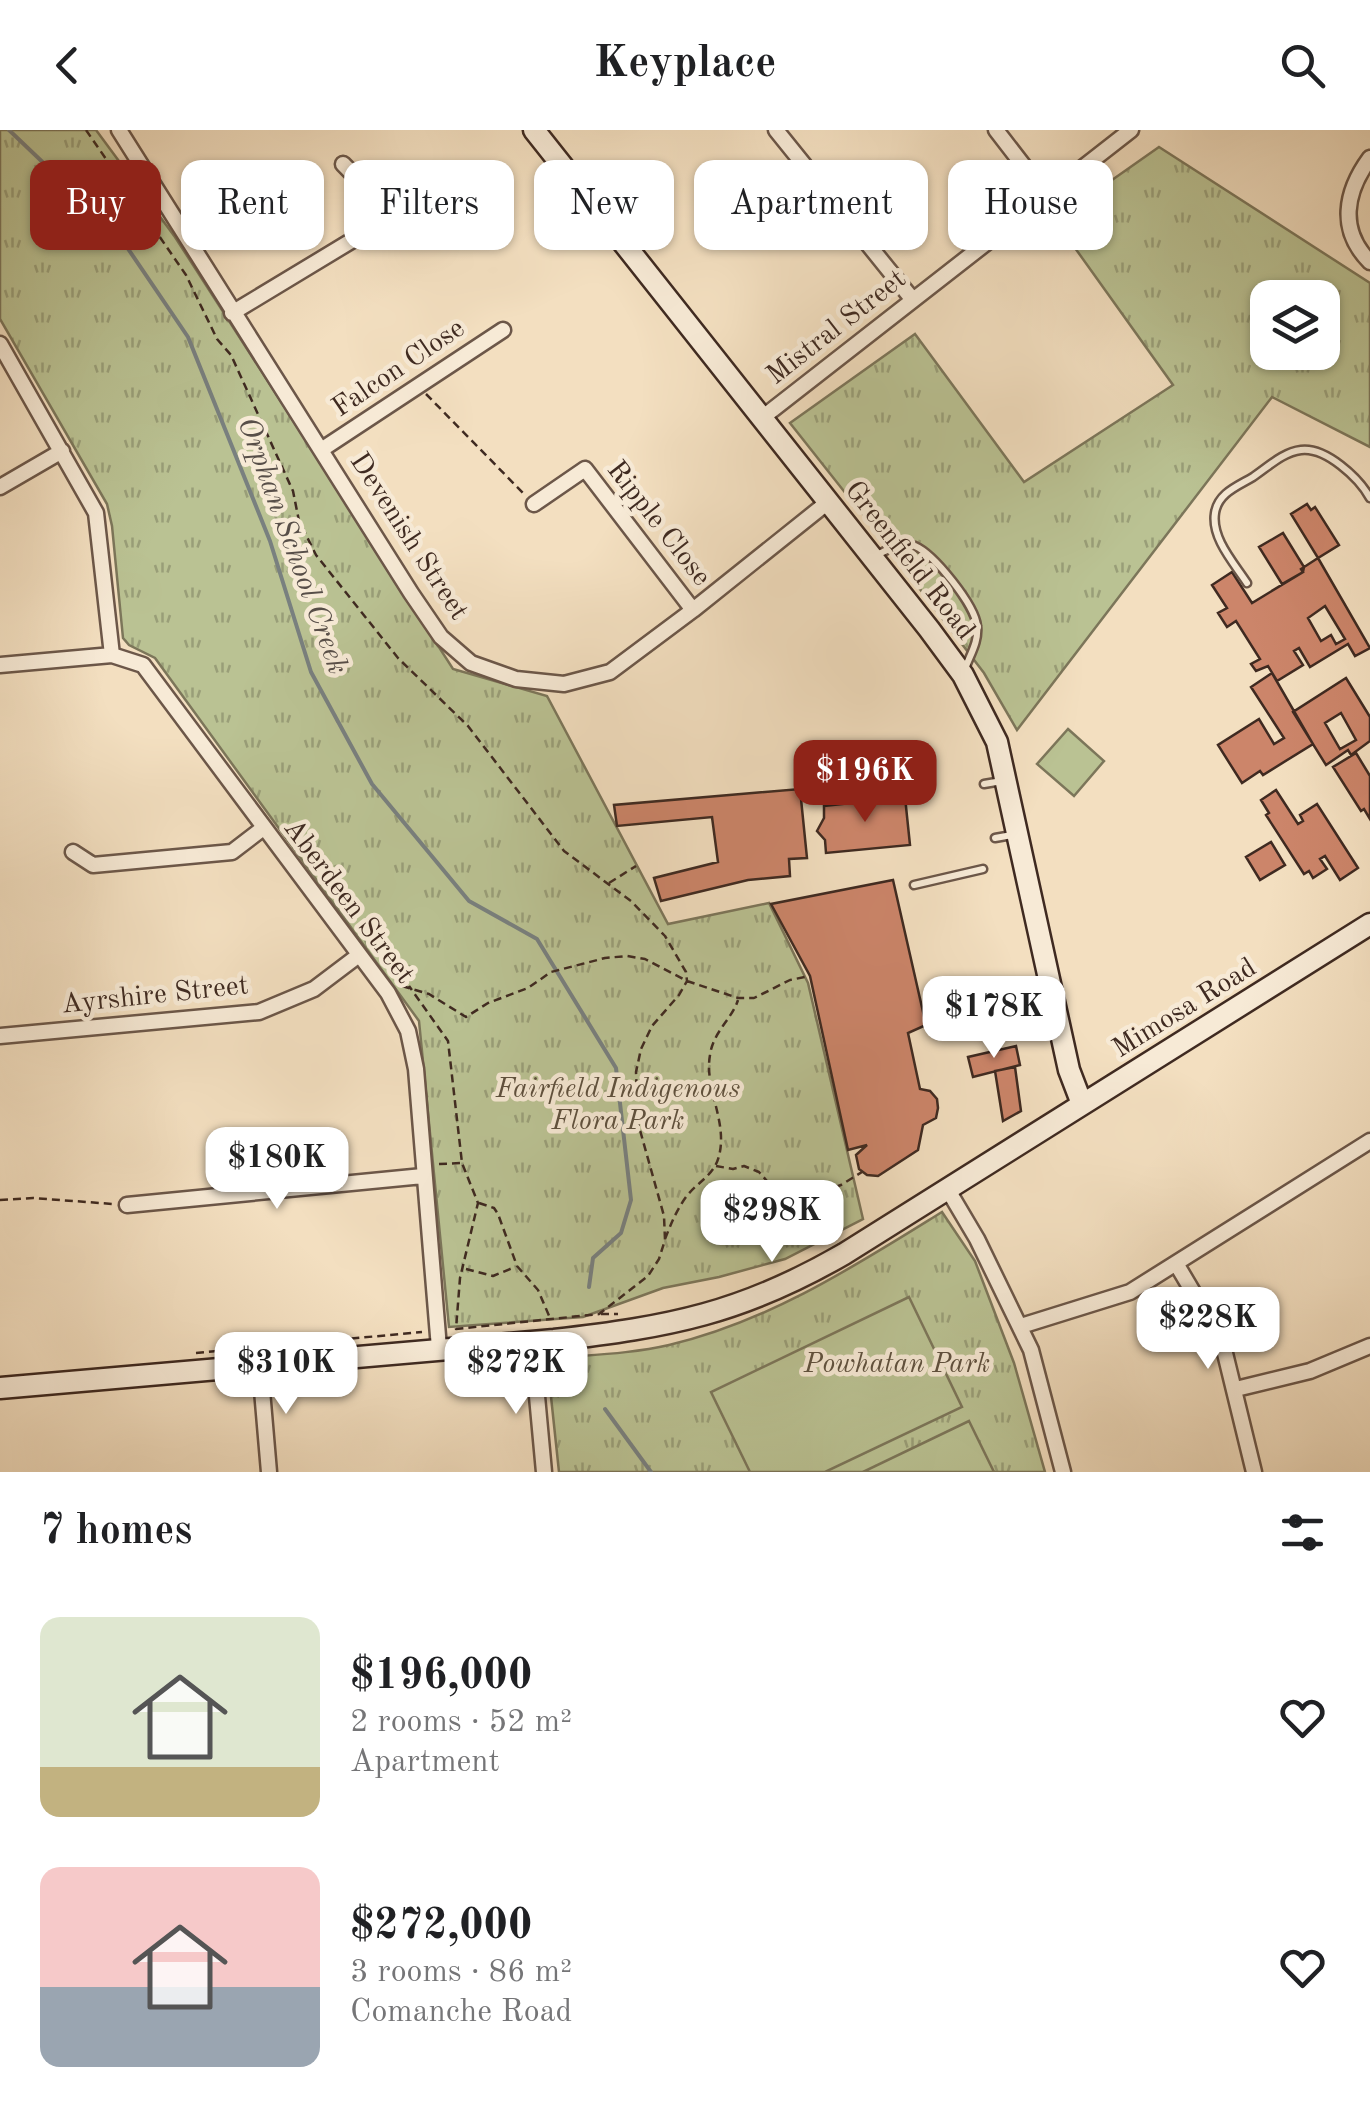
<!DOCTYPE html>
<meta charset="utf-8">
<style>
:root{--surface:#fff;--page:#f6f6f6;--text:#202124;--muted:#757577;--accent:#8f2418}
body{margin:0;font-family:"Old Standard TT",serif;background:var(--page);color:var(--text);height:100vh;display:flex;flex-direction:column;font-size:38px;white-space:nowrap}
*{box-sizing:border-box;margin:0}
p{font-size:32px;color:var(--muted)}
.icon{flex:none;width:55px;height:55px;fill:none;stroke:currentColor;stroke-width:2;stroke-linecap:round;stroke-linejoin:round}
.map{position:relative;height:1342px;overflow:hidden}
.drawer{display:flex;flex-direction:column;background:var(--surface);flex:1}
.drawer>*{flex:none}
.hud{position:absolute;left:30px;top:30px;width:1310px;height:90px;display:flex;gap:20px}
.buttons{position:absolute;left:1250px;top:150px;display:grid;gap:20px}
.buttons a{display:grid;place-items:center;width:90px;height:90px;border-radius:20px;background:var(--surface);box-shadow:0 2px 8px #0004;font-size:50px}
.price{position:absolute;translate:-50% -85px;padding:0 22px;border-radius:20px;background:#fff;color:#222;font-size:32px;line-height:65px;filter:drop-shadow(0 2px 5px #0008)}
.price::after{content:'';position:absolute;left:50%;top:60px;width:30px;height:22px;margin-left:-15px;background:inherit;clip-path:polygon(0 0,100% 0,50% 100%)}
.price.on{background:var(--accent);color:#fff}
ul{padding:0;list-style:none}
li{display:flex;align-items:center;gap:30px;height:250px;padding:0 40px}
li span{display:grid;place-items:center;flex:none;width:280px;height:200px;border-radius:20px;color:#555}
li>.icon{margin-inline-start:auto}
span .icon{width:120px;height:120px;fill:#fffc;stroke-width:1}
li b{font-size:42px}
h2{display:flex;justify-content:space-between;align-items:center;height:120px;padding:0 40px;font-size:42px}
.chip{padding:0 35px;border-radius:20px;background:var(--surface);box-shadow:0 2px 8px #0004;font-size:35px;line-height:90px}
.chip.on{background:var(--accent);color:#fff}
header{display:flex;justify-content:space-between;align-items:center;height:130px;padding:0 40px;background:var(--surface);font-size:45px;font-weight:700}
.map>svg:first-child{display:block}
.grass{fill:url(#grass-tufts);stroke:#7c765a;stroke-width:2.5;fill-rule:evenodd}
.garden{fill:#bac293;stroke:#7c765a;stroke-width:2.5}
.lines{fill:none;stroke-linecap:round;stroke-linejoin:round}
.stream{stroke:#79807f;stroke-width:4}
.building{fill:#cc856a;stroke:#3f2a21;stroke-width:2.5;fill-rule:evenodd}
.lane-casing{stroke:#6c5749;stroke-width:11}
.street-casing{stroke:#6c5749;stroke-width:19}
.secondary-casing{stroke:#3f2a21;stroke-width:25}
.path{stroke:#3f2a21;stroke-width:2.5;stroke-dasharray:8 5;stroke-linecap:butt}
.lane{stroke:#f7ead6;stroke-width:6}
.street{stroke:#f7ead6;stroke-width:14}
.secondary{stroke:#f7ead6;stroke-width:20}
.labels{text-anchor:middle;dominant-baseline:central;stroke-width:9;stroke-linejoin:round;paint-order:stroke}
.street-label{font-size:28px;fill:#3f2a21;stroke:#f7ead6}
.park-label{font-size:28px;font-style:italic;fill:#5e503e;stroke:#f7ead6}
.water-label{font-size:30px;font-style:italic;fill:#574e48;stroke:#f7ead6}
</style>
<header><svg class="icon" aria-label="back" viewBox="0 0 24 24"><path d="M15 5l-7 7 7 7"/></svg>Keyplace<svg class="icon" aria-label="search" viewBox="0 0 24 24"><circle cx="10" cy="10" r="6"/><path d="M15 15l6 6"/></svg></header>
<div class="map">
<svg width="1370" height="1342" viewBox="0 0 1370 1342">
<defs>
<pattern id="grass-tufts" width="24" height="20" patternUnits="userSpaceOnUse" patternTransform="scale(2.5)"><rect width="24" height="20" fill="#bac293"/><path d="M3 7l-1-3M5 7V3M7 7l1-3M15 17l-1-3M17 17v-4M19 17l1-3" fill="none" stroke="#999e78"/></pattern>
</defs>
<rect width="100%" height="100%" fill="#f3dfc0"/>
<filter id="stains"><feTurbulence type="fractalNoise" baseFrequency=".002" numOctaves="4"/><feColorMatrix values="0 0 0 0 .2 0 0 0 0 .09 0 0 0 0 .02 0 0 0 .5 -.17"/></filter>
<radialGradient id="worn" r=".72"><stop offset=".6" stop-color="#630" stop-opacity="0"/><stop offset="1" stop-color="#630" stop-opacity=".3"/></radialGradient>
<path class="grass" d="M 0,0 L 96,0 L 175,107 L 453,539 L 547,566 L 668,794 L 769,773 L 808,853 L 863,1089 L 785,1129 L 719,1147 L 663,1158 L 583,1187 L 449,1197 L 419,891 L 155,528 L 129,515 L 123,508 L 112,396 L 107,374 L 0,189 Z
M 1159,17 L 1370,153 L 1370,317 L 1272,267 L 1017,600 L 984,543 L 910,446 L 893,417 L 858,379 L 790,293 L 915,204 L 1024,352 L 1173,255 L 1055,90 ZM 1268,168 L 1322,168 L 1322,222 L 1268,222 Z
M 942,1082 L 975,1131 L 1014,1233 L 1045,1342 L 559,1342 L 547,1229 C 587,1225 630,1224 669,1215 C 770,1191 855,1136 942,1082 Z"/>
<path class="garden" d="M 1068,599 L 1104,631 L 1074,666 L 1037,634 Z
M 909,1167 L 962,1277 L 825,1342 L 750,1342 L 711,1262 Z
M 969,1291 L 994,1342 L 863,1342 Z"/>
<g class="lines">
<path class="stream" d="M 9,0 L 118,104 L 188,207 L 270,411 L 311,542 L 372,654 L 469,771 L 537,809 L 616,938 L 631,1070 L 621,1103 L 593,1128 L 589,1157
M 605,1279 L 651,1342"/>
</g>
<path class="building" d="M 1307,374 L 1311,380 L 1315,377 L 1339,415 L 1318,428 L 1291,384 Z
M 1283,403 L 1304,437 L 1303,442 L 1282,454 L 1259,417 Z
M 1318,428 L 1370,518 L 1355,526 L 1348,514 L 1310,537 L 1299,518 L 1294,521 L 1303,535 L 1277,551 L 1268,536 L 1256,541 L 1251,534 L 1260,529 L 1236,491 L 1227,497 L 1218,483 L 1227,478 L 1212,455 L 1232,442 L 1252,473 L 1303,442 L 1301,439 ZM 1325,476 L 1345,509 L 1336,514 L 1331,505 L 1321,511 L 1308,488 Z
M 1272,543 L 1313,614 L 1263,645 L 1260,641 L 1242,653 L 1218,615 L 1259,589 L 1274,614 L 1284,608 L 1251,557 Z
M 1346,548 L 1370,587 L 1370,611 L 1351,625 L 1348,620 L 1326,635 L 1293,582 ZM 1341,583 L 1356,610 L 1340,619 L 1325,593 Z
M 1356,623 L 1370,646 L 1370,689 L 1364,679 L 1361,681 L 1333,637 Z
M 800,659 L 807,728 L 789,729 L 790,746 L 748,750 L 661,771 L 654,748 L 718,732 L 712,687 L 617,696 L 614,675 Z
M 1276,660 L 1298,694 L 1303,691 L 1300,685 L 1317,674 L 1358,738 L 1340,750 L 1325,726 L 1320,729 L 1327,739 L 1313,748 L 1309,741 L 1304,744 L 1266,685 L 1269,683 L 1261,670 Z
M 905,667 L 910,715 L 826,723 L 825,710 L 817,701 L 824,688 L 824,676 Z
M 1271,712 L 1285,735 L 1260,750 L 1246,727 Z
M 893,750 L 926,895 L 908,903 L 920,959 L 930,961 L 937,969 L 938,978 L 936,988 L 923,995 L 918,1020 L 878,1046 L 867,1045 L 859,1039 L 856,1025 L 867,1015 L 848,1020 L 810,846 L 771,774 Z
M 1016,916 L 1020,935 L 973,947 L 968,927 Z
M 1015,937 L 1021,981 L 1003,991 L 995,941 Z"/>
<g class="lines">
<g class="lane-casing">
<path id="lane" d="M 877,425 C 889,419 901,411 915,416 C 934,424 975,475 977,496 C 979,513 969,526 964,542
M 1247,453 C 1234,433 1211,408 1215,383 C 1218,363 1238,356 1253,347 C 1268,337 1283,322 1301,320 C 1326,317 1359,348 1370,368
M 984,654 L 1002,651
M 995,708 L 1012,705
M 914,755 L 983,739
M 944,896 L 1016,880"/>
</g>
<g class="street-casing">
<path id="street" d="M 119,0 L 411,463 L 441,507 L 471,533 L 516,549 L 564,554 L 610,542 L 693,480 L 828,372
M 776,0 L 913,170
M 996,0 L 1047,66
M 1370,28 C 1345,62 1338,100 1370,132
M 232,183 L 371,99 L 389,81 L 343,34
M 0,214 L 96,383 L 112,525
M 762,288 L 1131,0
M 321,320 L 503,200
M 0,357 L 62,321
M 534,374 L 585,339 L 693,480
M 0,535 L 112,525 L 143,535 L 388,863 L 408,901 L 416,939 L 439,1218
M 73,722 L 93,735 L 232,722 L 262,699
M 0,906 L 259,882 L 314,859 L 359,825
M 948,1060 L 977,1109 L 1031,1220 L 1063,1342
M 127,1075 L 423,1046
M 1177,1135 L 1222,1211 L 1254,1342
M 1021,1196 L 1130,1162 L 1370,1011
M 532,1212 L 544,1342
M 260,1237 L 269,1342
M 1236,1259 L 1310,1241 L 1370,1216"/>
</g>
<g class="secondary-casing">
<path id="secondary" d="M 534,0 L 929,499 L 963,545 L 997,612 L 1069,940 L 1082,974
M 0,1258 L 554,1210 C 670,1197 742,1183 844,1124 L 1370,794"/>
</g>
<path class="path" d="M 86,0 L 186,145 L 217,209 L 231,225 L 293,361 L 299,391 L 316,425 L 398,528 L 468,596 L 564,721 L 631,771 L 665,806 L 686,842 L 687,851 L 679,865 L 652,896 L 641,919 L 636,942 L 638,993 L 664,1086 L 665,1110 L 659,1129 L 648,1146 L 599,1184 L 456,1199 L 460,1148 L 478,1073 L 462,1033 L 448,911 L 409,856
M 426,264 L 526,366
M 609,753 L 636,736
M 402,856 L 429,864 L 466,887 L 488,873 L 528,858 L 551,842 L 605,828 L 627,826 L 645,829 L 687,851 L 738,868 L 754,868 L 790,850 L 810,846
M 439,1034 L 461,1033
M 716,1036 L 733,1039 L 744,1036 L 759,1042 L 767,1051 L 793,1057 L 807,1067 L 841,1055 L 862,1042
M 0,1070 L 33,1068 L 113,1074
M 479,1073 L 494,1078 L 498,1084 L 517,1136 L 538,1160 L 550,1188
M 665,1109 C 671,1094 676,1081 686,1067 C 697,1052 714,1046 719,1026 C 728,991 704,959 710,925 C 713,902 732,889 738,870
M 466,1139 L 493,1146 L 515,1137
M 601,1184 L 618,1184
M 196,1223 L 422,1202"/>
<use href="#lane" class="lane"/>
<use href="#street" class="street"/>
<use href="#secondary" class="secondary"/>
</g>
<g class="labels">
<g class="street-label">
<text transform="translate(837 198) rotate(-38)">Mistral Street</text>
<text transform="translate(399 239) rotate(-34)">Falcon Close</text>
<text transform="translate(658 394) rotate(52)">Ripple Close</text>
<text transform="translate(408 407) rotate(57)">Devenish Street</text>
<text transform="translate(909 431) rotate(52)">Greenfield Road</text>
<text transform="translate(348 772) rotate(53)">Aberdeen Street</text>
<text transform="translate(155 866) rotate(-6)">Ayrshire Street</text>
<text transform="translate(1185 879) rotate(-32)">Mimosa Road</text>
</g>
<g class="park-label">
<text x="618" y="960">Fairfield Indigenous<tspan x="618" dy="32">Flora Park</tspan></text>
<text x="897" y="1235">Powhatan Park</text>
</g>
<g class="water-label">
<text transform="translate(292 416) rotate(70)">Orphan School Creek</text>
</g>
</g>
<rect width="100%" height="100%" filter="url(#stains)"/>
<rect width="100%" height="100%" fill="url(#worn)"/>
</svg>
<div class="buttons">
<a><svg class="icon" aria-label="layers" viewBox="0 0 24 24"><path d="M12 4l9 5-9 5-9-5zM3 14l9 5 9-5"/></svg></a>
</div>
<b class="price on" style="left:865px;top:695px">$196K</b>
<b class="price" style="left:994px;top:931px">$178K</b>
<b class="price" style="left:277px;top:1082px">$180K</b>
<b class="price" style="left:772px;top:1135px">$298K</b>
<b class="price" style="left:1208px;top:1242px">$228K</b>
<b class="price" style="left:286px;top:1287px">$310K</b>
<b class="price" style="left:516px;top:1287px">$272K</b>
<div class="hud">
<a class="chip on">Buy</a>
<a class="chip">Rent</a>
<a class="chip">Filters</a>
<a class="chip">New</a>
<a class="chip">Apartment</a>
<a class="chip">House</a>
</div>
</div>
<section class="drawer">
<h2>7 homes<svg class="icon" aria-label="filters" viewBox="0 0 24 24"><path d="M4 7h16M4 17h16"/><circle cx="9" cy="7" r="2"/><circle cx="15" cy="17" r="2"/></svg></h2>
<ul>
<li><span style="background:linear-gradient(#dfe7d0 75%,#c2b280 0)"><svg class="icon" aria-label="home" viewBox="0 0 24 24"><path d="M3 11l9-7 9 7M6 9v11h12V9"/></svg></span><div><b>$196,000</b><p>2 rooms · 52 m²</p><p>Apartment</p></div><svg class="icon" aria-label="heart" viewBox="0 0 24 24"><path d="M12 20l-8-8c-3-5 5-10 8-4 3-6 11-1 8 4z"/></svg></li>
<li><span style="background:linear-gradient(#f6c9c9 60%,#9aa5b1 0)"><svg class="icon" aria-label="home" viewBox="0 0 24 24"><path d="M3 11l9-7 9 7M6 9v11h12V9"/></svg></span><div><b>$272,000</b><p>3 rooms · 86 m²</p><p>Comanche Road</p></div><svg class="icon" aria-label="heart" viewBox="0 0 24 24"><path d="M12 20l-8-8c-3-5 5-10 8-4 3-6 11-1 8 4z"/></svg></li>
</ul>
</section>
